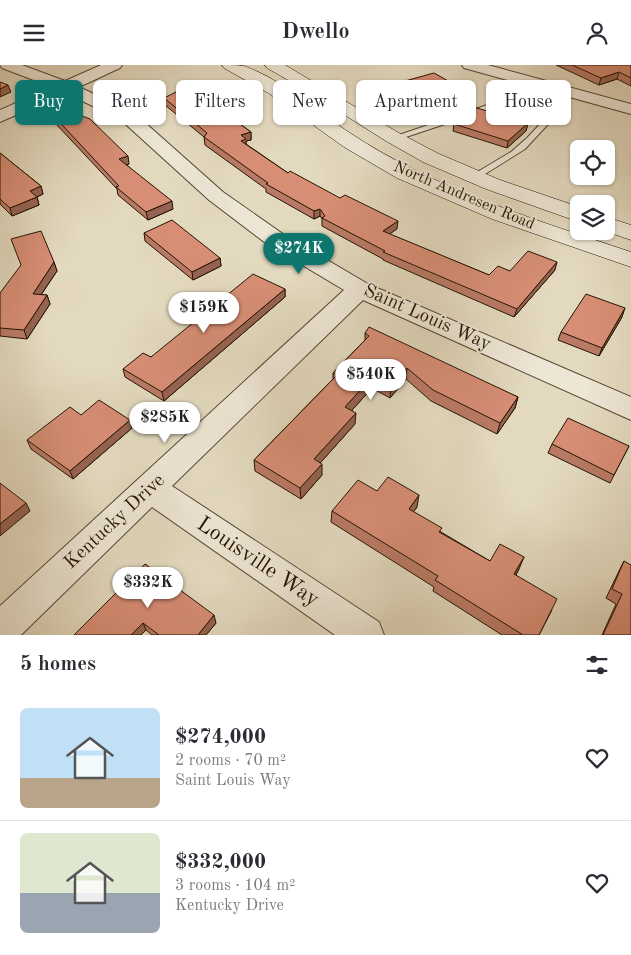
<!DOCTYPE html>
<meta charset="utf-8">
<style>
:root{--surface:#fff;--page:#f7f7f7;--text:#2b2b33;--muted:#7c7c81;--line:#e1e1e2;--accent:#0f766e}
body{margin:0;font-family:"Old Standard TT",serif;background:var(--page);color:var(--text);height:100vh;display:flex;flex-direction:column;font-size:19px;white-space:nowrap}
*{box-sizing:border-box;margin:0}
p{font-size:16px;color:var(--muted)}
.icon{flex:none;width:28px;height:28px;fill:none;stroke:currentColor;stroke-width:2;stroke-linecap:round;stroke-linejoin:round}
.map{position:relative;height:570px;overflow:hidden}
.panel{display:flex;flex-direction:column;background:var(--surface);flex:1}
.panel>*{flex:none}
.hud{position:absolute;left:15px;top:15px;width:601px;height:45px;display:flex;gap:10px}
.fabs{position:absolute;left:570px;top:75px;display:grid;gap:10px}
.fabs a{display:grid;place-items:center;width:45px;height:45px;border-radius:8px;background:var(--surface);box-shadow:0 1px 4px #0004;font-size:25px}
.price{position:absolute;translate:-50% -42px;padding:0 11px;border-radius:18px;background:#fff;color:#222;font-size:16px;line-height:32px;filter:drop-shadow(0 1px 2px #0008)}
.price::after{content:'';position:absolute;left:50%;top:30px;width:15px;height:11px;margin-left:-8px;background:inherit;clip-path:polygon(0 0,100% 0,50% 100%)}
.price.current{background:var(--accent);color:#fff}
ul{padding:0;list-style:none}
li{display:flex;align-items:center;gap:15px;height:125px;padding:0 20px}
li+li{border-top:1px solid var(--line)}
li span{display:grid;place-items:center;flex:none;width:140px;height:100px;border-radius:8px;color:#555}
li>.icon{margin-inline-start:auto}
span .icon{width:60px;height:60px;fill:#fffc;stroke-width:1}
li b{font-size:21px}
h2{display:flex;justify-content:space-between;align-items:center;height:60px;padding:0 20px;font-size:21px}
.pill{padding:0 18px;border-radius:8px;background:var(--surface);box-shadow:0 1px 4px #0004;font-size:18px;line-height:45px}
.pill.current{background:var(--accent);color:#fff}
header{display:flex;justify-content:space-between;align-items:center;height:65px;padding:0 20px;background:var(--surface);font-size:22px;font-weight:600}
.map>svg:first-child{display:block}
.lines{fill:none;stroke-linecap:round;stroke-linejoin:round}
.lane-casing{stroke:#544530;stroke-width:2}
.street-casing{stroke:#544530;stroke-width:2}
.secondary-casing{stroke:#241401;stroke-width:1}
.lane{fill:#ede6d5;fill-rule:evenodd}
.street{fill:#ede6d5;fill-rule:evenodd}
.secondary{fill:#ede6d5;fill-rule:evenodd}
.wall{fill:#b97a65;stroke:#241401}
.shaded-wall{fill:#966352;stroke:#241401}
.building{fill:#d78e75;stroke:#241401}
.labels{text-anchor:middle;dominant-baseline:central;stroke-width:4;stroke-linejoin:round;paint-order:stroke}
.far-street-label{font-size:16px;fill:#241401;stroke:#ede6d5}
.street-label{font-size:19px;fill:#241401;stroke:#ede6d5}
.near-street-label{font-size:22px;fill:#241401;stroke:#ede6d5}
</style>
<header><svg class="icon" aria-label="menu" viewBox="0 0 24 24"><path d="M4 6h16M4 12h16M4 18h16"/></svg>Dwello<svg class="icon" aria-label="person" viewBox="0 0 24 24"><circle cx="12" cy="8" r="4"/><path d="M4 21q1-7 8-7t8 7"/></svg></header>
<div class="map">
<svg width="631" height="570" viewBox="0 0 631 570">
<rect width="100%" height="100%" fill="#e3d9bf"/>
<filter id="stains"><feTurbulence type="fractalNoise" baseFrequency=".004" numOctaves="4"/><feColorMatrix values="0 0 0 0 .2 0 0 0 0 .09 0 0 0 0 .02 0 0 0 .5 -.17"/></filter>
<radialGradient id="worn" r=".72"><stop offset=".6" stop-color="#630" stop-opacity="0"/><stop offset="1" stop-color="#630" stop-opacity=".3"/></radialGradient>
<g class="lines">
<g class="lane-casing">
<path id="lane" d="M 490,39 L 550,57 L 525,84 L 477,114 L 474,115 L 469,112 L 511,87 L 527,73 L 541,58 L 490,44 L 397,75 L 390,73 Z"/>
</g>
<g class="street-casing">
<path id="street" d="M 0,0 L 22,0 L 65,16 L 101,0 L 122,0 L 120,3 L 79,22 L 133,47 L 223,127 L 283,169 L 368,219 L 631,332 L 631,355 L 363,235 L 172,421 L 379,557 L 384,570 L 335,570 L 152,442 L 21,570 L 0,570 L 0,541 L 344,225 L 267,179 L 209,135 L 121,55 L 66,28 L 0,57 L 0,45 L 52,22 L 2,3 Z
M 462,0 L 488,0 L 631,39 L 631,49 L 464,3 Z"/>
</g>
<g class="secondary-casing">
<path id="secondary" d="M 222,0 C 229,0 238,0 244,1 C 276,12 304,36 331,55 C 421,120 527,152 631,187 L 631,202 L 492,154 L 397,113 L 344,82 L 270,29 L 224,3 Z
M 265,0 L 285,0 L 399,68 L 437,88 L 500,115 L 579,142 L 579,157 L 486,124 L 423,97 L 386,76 L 302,23 L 267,3 Z
M 606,152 L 631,160 L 631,175 L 605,166 Z"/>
</g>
<use href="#lane" class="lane"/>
<use href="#street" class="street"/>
<use href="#secondary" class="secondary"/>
</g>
<path class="wall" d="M 556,0 L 631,0 L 631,21 L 617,14 L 599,20 Z
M 405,16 L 458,30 L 429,38 L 404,23 Z
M 164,33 L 229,39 L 230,46 L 225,48 L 251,67 L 251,75 L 246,76 L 246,79 L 288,108 L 397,164 L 389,169 L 489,210 L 510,206 L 555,205 L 514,252 L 383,195 L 383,194 L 322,161 L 322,154 L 320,151 L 314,154 L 266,127 L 266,124 L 205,80 L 204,72 L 165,40 Z
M 38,34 L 129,99 L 127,100 L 173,144 L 148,155 L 118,130 L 117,124 L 40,42 Z
M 528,58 L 526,66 L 507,83 L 453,66 L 454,59 Z
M 0,88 L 41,121 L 43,129 L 37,132 L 39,140 L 12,151 L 0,139 Z
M 144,168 L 220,193 L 221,201 L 193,215 L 145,176 Z
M 54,197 L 57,206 L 41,230 L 47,230 L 50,239 L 27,274 L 0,271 L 0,228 Z
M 285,224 L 285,232 L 164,336 L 125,312 L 123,304 L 151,292 Z
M 622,252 L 599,291 L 558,275 L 561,267 Z
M 365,268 L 518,332 L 515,343 L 497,369 L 431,336 L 406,314 L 390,333 L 372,323 L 352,345 L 355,359 L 320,398 L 322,410 L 301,434 L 255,406 L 254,395 L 333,314 L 333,308 L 365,275 Z
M 81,350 L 132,363 L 73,414 L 31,384 L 27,375 Z
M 552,379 L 629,381 L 610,418 L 548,388 Z
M 377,426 L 417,442 L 413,447 L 441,467 L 490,496 L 519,504 L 516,510 L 552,545 L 539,570 L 502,570 L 433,526 L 434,522 L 331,457 L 332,446 Z
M 624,496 L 631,570 L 602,570 L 616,539 L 606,533 L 619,506 Z
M 145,499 L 216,558 L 206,570 L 152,570 L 146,565 L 141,570 L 74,570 Z"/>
<path class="shaded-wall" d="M 619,7 L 617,14 L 599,20 L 601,13 Z
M 8,20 L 11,27 L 0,32 L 0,24 Z
M 459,22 L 458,30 L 429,38 L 429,31 Z
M 229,39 L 230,46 L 220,51 L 219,44 Z
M 528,58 L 526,66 L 507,83 L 508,76 Z
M 251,67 L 251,75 L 246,76 L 246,81 L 241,83 L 241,70 Z
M 128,91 L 129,99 L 121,102 L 119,94 Z
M 41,121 L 43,129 L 32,134 L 30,126 Z
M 37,132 L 39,140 L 12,151 L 10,143 Z
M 172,136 L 173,144 L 148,155 L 146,147 Z
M 320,144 L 320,151 L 314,154 L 314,146 Z
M 398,156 L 397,164 L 382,174 L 383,166 Z
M 220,193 L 221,201 L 193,215 L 192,207 Z
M 54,197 L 57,206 L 36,237 L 33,229 Z
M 557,197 L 555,205 L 514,252 L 517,244 Z
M 285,224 L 285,232 L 164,336 L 162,327 Z
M 47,230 L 50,239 L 27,274 L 24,265 Z
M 625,243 L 622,252 L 599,291 L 602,283 Z
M 407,303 L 406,314 L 390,333 L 391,321 Z
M 372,312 L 372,323 L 345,353 L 345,342 Z
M 518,332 L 515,343 L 497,369 L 500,358 Z
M 356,348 L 355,359 L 314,405 L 314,394 Z
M 130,355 L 132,363 L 73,414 L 70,406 Z
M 322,399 L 322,410 L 301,434 L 300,423 Z
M 419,430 L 417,442 L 407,456 L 409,444 Z
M 26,438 L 30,446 L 0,471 L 0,459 Z
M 524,492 L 519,504 L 510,520 L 514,509 Z
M 214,550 L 216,558 L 206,570 L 198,570 Z
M 143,558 L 146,565 L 141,570 L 131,570 Z"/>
<path class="building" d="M 572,0 L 631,0 L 631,13 L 619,7 L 601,13 Z
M 434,8 L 459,22 L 429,31 L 405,16 Z
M 0,17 L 8,20 L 0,24 Z
M 186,22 L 229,39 L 219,44 L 251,67 L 241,70 L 246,74 L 241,76 L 288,108 L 290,106 L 340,133 L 345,130 L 398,156 L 383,166 L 489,210 L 498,201 L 510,206 L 528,186 L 557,197 L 517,244 L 383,187 L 385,186 L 322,153 L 325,151 L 320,144 L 314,146 L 266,119 L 268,118 L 204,72 L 207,68 L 164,33 Z
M 38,34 L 90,54 L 128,91 L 119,94 L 172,136 L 146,147 L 116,122 L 119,121 Z
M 477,43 L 528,58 L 508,76 L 454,59 L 471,45 Z
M 0,88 L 41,121 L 30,126 L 37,132 L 10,143 L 0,134 Z
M 172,155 L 220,193 L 192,207 L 144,168 Z
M 41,166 L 54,197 L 33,229 L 47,230 L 24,265 L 0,263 L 0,228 L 21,200 L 11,174 Z
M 253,209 L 285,224 L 162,327 L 123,304 L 143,288 L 151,292 Z
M 586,229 L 625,243 L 602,283 L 561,267 Z
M 369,262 L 518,332 L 500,358 L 433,325 L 407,303 L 391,321 L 372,312 L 345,342 L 356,348 L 314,394 L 322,399 L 300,423 L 254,395 L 337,310 L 333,308 L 369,271 L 365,268 Z
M 99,335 L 130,355 L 70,406 L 27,375 L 70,342 L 81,350 Z
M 568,353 L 629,381 L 614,410 L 552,379 Z
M 388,412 L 419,430 L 409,444 L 442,463 L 439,467 L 490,496 L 500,479 L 524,492 L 514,509 L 557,534 L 539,570 L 523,570 L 435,515 L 438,511 L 332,446 L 358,415 L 377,426 Z
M 0,418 L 26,438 L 0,459 Z
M 624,496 L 631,500 L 631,570 L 603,570 L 622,529 L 612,524 Z
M 145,499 L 214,550 L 198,570 L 159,570 L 143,558 L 131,570 L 74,570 Z"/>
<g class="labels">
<g class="far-street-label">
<text transform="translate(464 131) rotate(23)">North Andresen Road</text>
</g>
<g class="street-label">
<text transform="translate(427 253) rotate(24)">Saint Louis Way</text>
<text transform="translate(115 457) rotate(-43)">Kentucky Drive</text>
</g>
<g class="near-street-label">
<text transform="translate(258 497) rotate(34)">Louisville Way</text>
</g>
</g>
<rect width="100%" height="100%" filter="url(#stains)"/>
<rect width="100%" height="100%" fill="url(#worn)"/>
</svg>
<div class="fabs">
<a><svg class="icon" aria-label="locate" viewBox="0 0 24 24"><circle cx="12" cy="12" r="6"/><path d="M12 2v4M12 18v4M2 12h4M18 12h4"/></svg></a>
<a><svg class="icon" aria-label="layers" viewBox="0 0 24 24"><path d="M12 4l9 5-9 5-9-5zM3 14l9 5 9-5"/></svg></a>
</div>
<b class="price current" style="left:299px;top:210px">$274K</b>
<b class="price" style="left:204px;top:269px">$159K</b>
<b class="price" style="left:371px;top:336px">$540K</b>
<b class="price" style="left:165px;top:379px">$285K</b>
<b class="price" style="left:148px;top:544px">$332K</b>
<div class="hud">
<a class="pill current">Buy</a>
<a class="pill">Rent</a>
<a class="pill">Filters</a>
<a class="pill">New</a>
<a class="pill">Apartment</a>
<a class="pill">House</a>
</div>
</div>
<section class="panel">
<h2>5 homes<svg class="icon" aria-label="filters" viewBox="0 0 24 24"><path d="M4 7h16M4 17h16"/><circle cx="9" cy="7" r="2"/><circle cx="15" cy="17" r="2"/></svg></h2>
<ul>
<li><span style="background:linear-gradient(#bfe0f5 70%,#b9a48a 0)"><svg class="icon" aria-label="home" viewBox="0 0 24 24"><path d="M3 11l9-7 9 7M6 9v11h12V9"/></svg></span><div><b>$274,000</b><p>2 rooms · 70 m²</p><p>Saint Louis Way</p></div><svg class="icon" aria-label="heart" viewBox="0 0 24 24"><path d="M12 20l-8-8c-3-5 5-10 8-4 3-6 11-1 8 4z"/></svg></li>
<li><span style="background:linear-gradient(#dfe7d0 60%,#9aa5b1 0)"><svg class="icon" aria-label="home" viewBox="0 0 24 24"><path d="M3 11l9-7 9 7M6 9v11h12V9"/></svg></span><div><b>$332,000</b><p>3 rooms · 104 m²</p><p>Kentucky Drive</p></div><svg class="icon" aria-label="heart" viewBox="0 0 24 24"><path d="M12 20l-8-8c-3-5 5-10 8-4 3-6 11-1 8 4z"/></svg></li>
</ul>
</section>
